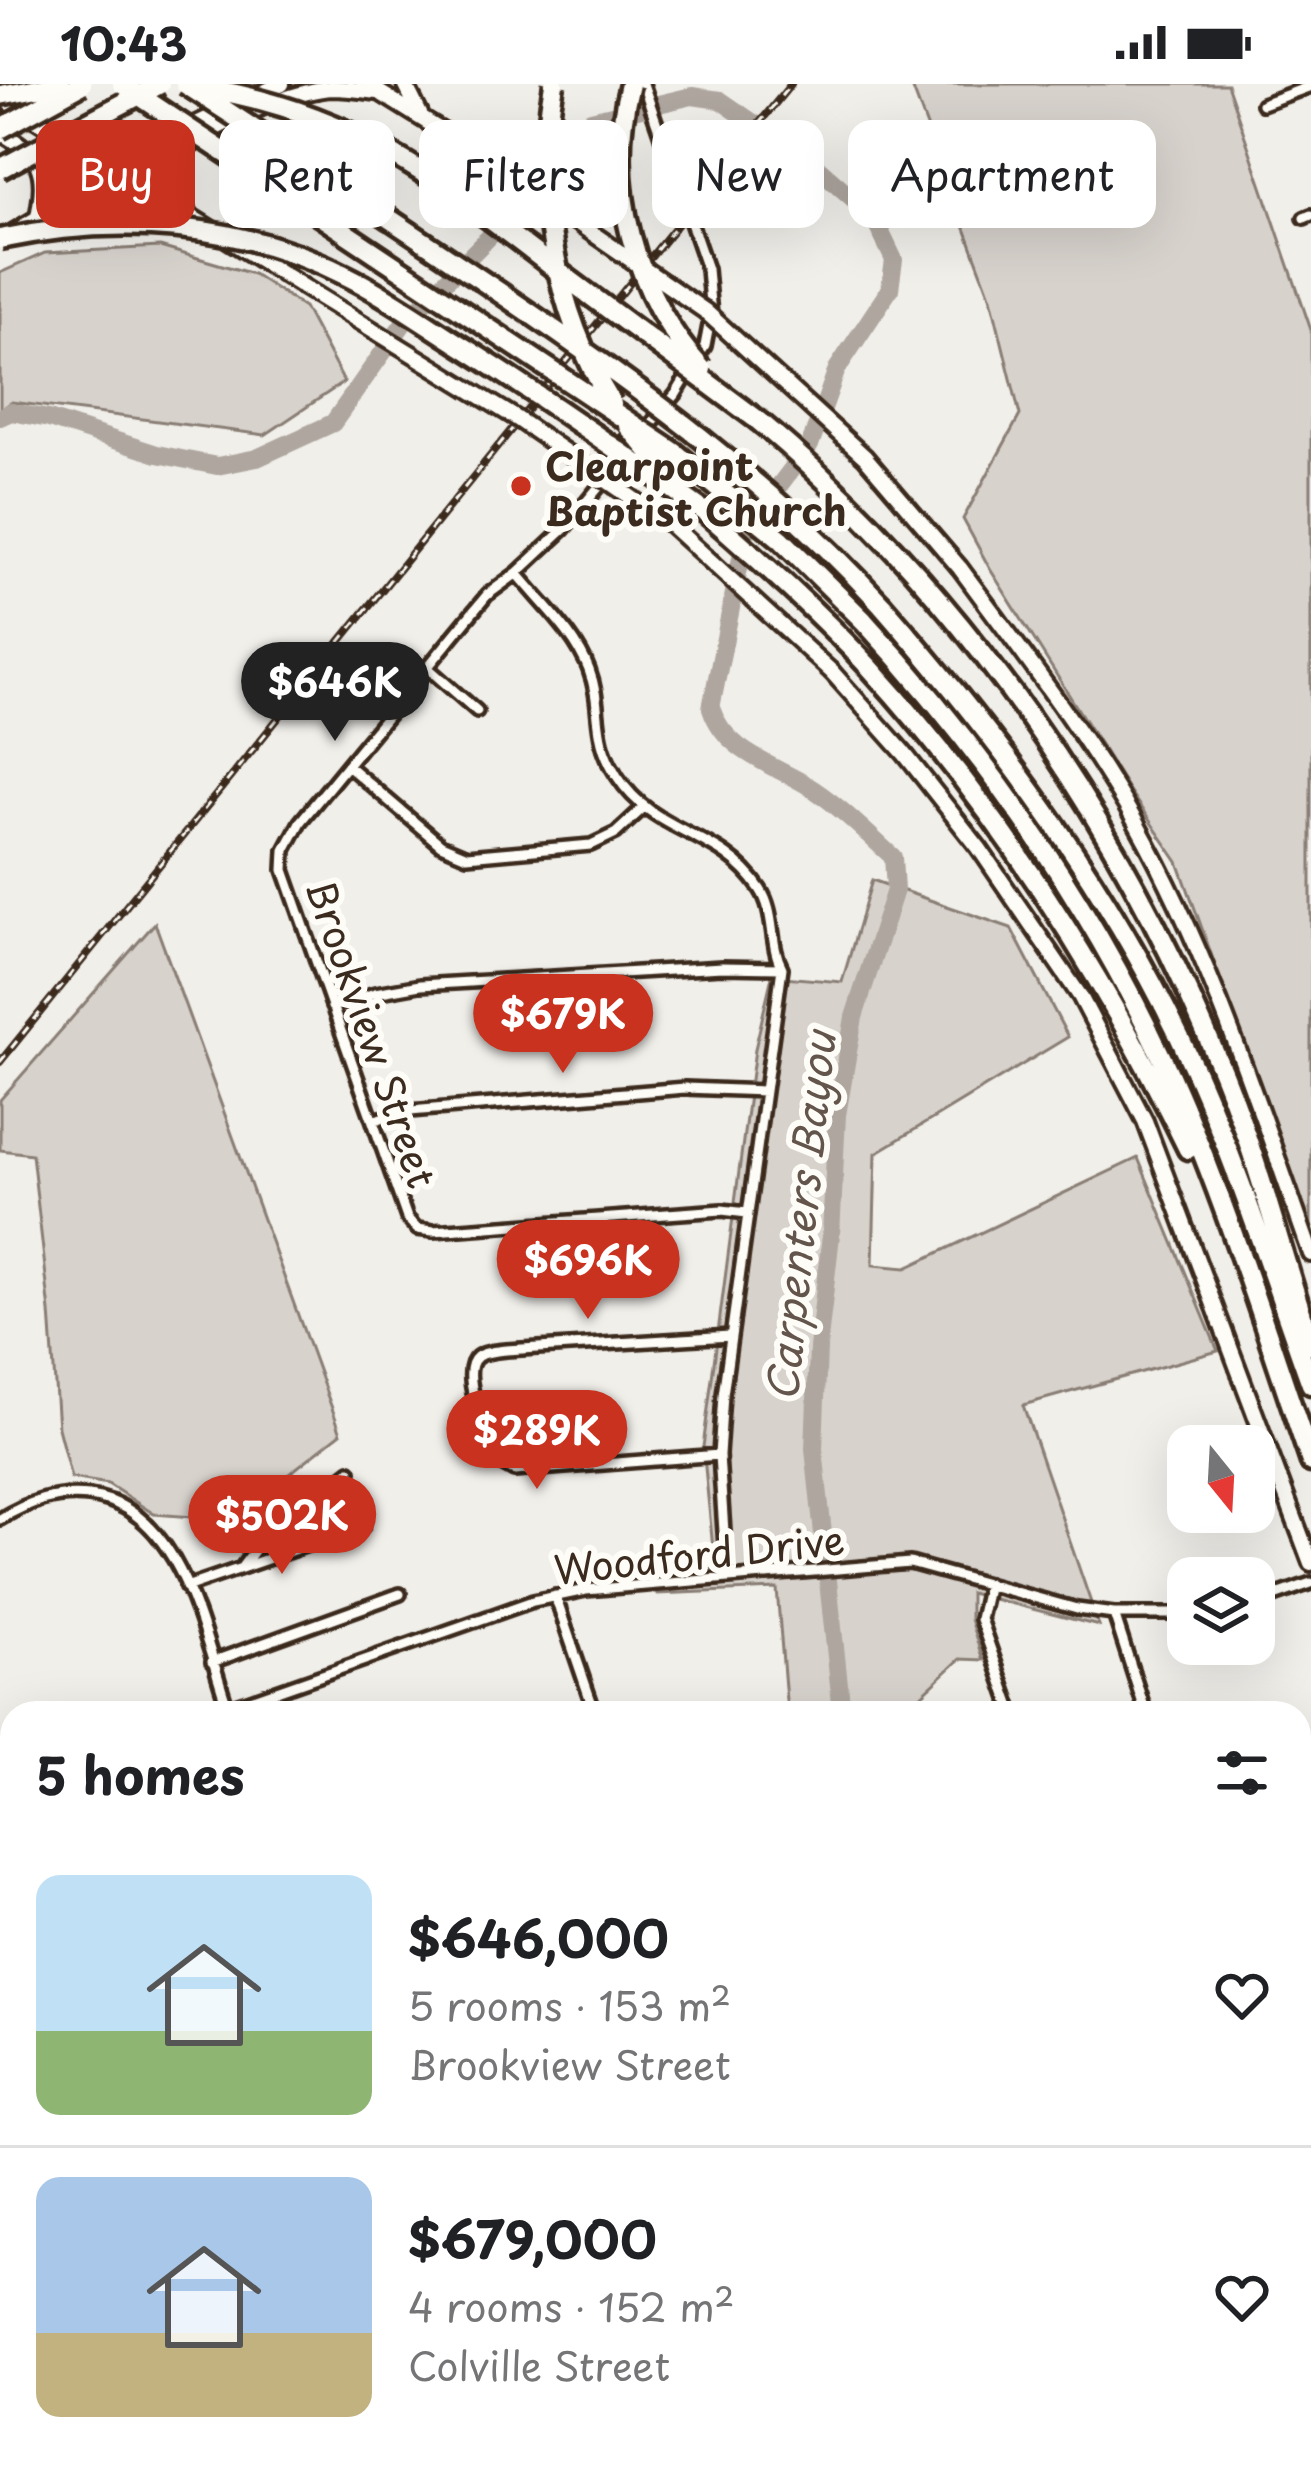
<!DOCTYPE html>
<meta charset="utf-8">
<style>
:root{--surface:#fff;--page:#f2f2f2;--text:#202124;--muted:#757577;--line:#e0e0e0;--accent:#c8321e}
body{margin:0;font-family:"Playpen Sans",sans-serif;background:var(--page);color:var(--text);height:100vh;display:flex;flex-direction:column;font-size:45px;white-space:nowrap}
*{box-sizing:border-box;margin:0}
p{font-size:39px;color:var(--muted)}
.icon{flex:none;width:66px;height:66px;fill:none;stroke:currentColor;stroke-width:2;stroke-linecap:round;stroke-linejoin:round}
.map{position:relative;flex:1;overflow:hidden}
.panel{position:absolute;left:0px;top:1617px;width:1311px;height:768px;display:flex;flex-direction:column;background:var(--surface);border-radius:36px 36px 0 0;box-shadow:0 12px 48px #0002}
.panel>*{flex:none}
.banner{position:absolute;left:36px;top:36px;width:1239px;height:108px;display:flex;gap:24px}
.needle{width:78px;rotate:162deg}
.fabs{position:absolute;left:1167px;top:1341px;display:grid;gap:24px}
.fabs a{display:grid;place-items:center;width:108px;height:108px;border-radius:24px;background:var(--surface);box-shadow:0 12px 48px #0002;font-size:60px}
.price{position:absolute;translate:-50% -102px;padding:0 27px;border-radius:42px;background:var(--accent);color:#fff;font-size:39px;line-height:78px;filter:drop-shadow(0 3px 6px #0008)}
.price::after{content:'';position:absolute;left:50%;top:72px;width:36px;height:27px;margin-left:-18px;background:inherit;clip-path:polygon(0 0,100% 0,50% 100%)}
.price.on{background:#222;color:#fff}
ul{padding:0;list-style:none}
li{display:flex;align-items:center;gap:36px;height:300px;padding:0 36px}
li+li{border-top:3px solid var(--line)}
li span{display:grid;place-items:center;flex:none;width:336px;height:240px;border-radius:24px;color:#555}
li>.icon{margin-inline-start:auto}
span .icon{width:144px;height:144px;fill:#fffc;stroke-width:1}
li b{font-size:51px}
h2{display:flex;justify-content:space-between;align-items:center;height:144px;padding:0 36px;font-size:51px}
.tag{padding:0 42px;border-radius:24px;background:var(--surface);box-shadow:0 12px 48px #0002;font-size:42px;line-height:108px}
.tag.on{background:var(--accent);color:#fff}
.status{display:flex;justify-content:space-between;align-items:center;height:84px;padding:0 60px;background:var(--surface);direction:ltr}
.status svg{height:33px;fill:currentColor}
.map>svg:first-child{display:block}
.green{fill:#d7d2cc;stroke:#897e75;stroke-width:3}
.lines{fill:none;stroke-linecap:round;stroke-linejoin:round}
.river{stroke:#aea69f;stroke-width:18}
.street-casing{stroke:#3b2a1e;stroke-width:18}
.secondary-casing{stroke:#3b2a1e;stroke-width:22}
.highway-casing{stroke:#3b2a1e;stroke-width:27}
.street{stroke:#fdfcf7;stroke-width:9}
.secondary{stroke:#fdfcf7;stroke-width:14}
.highway{stroke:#fdfcf7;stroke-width:18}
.rail-casing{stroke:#3b2a1e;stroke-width:8}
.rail{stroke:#fdfcf7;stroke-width:3;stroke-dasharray:9;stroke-linecap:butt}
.secondary-bridge-casing{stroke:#3b2a1e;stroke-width:22;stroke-linecap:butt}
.highway-bridge-casing{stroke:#3b2a1e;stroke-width:27;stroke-linecap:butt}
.secondary-bridge{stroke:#fdfcf7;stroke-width:14}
.highway-bridge{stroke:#fdfcf7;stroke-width:18}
.poi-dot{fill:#c8321e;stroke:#fdfcf7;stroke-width:4.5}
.labels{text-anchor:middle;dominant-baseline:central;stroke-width:12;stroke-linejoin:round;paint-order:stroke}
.poi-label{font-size:39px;font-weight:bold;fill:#3b2a1e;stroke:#fdfcf7;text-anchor:start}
.street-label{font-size:39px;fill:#3b2a1e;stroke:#fdfcf7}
.water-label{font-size:42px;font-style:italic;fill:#63554b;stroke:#fdfcf7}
</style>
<div class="status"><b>10:43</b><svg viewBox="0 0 49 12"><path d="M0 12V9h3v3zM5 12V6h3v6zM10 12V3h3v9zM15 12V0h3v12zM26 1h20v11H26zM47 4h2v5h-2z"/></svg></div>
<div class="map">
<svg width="1311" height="2385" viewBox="0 0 1311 2385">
<rect width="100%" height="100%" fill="#f1efea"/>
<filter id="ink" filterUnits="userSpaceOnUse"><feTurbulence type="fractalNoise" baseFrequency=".00833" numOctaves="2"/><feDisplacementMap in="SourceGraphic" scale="24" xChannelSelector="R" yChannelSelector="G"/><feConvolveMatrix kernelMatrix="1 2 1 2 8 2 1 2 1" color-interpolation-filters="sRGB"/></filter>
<g filter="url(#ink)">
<path class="green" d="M 911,0 L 1227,0 L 1311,246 L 1311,1147 L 1178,778 L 1128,705 L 990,485 L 963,435 L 1020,331 L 991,214 Z
M 160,163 L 253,190 L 304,223 L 344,298 L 265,351 L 12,318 L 0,326 L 0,189 L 45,169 Z
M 872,796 L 1011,844 L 1068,953 L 876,1069 L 873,1181 L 906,1184 L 1138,1074 L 1218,1267 L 1023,1321 L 1099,1542 L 970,1509 L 970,1535 L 983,1576 L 960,1575 L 902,1629 L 787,1629 L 777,1505 L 657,1510 L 655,1491 L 715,1485 L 703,1363 L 755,965 L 772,892 L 842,898 Z
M 155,839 L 341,1349 L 265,1409 L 206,1434 L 154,1430 L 108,1400 L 71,1394 L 58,1344 L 50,1228 L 32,1070 L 0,1066 L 0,1016 Z"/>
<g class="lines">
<path class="river" d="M 0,333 L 11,328 L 49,335 L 157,370 L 217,382 L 257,374 L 333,339 L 403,240 L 492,150 L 525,120 L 550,75 L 575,46 L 591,36 L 692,12 L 720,16 L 816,82 L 873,132 L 894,176 L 890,205 L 837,285 L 810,361 L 747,444 L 711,624 C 725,667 769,679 805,700 C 837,719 865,748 893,773 L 895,806 L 854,933 L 837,1031 L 831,1151 L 818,1264 L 814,1365 L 842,1629
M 1299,2261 L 1311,2269"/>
<g class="street-casing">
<path id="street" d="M 643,0 L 707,185 L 711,231 L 705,262 L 676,310 L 563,446 L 517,489 L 487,511 L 300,738 L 285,766 L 284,786 L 407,1134 L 417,1145 L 433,1147 L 722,1126 L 747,1129
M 1262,20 L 1311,2
M 1304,134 L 1311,131
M 517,489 C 541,519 576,550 589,586 C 604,626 590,650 617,692 C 656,753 720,745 760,805 C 776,829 769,860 782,884 L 723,1311 L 719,1371 L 727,1494
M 429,585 L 477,627
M 347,681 L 441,761 L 467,772 L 591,761 L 616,749 L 643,724
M 332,923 L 375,909 L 420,901 L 722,883 L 782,884
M 373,1037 L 398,1028 L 685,1004 L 765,1007
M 719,1371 L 514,1387 L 498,1378 C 490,1357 457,1289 477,1273 C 483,1268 497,1267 506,1266 L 730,1252
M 0,1435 C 28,1418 56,1408 89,1412 C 183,1424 203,1553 229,1628
M 242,1483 L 262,1456 L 350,1387
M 988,1500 L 980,1535 L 1013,1629
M 186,1503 L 363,1442
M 555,1512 L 595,1629
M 1254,1519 L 1311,1499
M 1114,1530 L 1146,1629
M 212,1578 L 400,1510
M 228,1624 L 533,1517 L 586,1506 L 910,1479 L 1077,1525 L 1114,1530 L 1188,1530
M 1299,1697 L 1311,1722
M 1299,1967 L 1311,1986
M 1299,2050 L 1311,2041
M 0,2220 L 12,2216
M 850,2373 L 854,2385
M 982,2373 L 987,2385
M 1113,2373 L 1118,2385
M 1264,2373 L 1283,2385
M 580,2385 L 616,2373"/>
</g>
<g class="secondary-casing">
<path id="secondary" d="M 405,0 L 420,30
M 371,3 L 469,64
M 0,13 L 315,210
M 248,15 L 282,0
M 0,48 C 42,72 47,86 38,133
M 62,122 L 101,110 L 151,116
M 192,134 C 183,119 169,101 175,82 C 186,46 294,7 330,4 C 346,4 362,6 377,8
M 9,151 L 46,129 L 107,82 L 228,25
M 960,484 C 1021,567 1085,649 1136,739 C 1212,875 1259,1024 1311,1170
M 832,588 L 904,669 L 979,764 L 1080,912 L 1145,1037 L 1311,1479"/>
</g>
<g class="highway-casing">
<path id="highway" d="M 759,337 C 966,511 1123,741 1224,992 C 1259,1079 1282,1171 1311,1260
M 705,428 C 762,478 819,529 871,585 C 1001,728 1104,892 1188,1065
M 882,521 C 1006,663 1120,817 1197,991 C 1241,1091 1274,1197 1311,1300
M 863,536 C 983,666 1086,813 1162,974 C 1222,1103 1264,1243 1311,1378"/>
</g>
<use href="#street" class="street"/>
<use href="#secondary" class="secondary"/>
<use href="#highway" class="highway"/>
<g class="rail-casing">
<path id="rail" d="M 0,978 L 791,0"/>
</g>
<use href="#rail" class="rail"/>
<g class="secondary-bridge-casing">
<path id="secondary-bridge" d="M 469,64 L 705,227 L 865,373 L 960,484
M 315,210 L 516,334 L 670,440 L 832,588"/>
</g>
<g class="highway-bridge-casing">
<path id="highway-bridge" d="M 122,0 L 674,368 L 781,455 L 863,536
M 185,0 C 290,68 395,138 499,208 C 639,303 768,396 882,521
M 554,0 C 534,109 554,225 612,320
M 630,0 C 604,99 634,210 702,285
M 198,3 C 358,28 443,99 567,194 C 631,242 695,290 759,337
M 0,11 L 60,0
M 0,45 L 82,0
M 0,85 L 160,0
M 0,155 C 116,130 240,138 347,192 C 390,213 430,243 471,268 C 551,319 628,373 705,428
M 628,342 L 672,394"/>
</g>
<use href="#secondary-bridge" class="secondary-bridge"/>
<use href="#highway-bridge" class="highway-bridge"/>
</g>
</g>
<circle class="poi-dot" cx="521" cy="402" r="12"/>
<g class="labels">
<g class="poi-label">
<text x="545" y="380">Clearpoint<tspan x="545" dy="45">Baptist Church</tspan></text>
</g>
<g class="street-label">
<text transform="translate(373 949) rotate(71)">Brookview Street</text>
<text transform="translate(699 1469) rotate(-6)">Woodford Drive</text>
</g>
<g class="water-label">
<text transform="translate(799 1132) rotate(-84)">Carpenters Bayou</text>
</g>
</g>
</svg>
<div class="fabs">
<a><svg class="needle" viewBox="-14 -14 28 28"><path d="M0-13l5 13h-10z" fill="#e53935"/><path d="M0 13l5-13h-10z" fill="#757577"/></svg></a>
<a><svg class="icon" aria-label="layers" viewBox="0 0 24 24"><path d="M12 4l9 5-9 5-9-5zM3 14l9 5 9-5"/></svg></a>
</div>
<b class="price on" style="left:335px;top:660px">$646K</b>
<b class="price" style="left:563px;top:992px">$679K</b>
<b class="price" style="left:588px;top:1238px">$696K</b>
<b class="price" style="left:537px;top:1408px">$289K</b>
<b class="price" style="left:282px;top:1493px">$502K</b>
<div class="banner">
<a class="tag on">Buy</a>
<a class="tag">Rent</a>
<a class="tag">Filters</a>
<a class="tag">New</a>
<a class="tag">Apartment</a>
</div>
<section class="panel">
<h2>5 homes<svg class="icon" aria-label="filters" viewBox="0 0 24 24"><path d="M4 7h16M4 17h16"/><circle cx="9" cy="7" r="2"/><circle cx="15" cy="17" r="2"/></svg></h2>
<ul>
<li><span style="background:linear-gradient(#bfe0f5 65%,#8fb573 0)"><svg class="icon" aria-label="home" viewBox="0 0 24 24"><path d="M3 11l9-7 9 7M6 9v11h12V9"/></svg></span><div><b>$646,000</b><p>5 rooms · 153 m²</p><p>Brookview Street</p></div><svg class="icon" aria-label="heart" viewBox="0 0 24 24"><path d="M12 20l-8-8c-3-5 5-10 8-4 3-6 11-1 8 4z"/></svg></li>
<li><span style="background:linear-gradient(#a9c7e8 65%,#c2b280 0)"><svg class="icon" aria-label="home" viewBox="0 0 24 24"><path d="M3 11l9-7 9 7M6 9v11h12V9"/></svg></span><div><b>$679,000</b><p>4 rooms · 152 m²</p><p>Colville Street</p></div><svg class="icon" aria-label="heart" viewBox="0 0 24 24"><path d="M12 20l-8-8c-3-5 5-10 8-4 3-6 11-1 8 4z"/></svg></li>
</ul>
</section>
</div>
